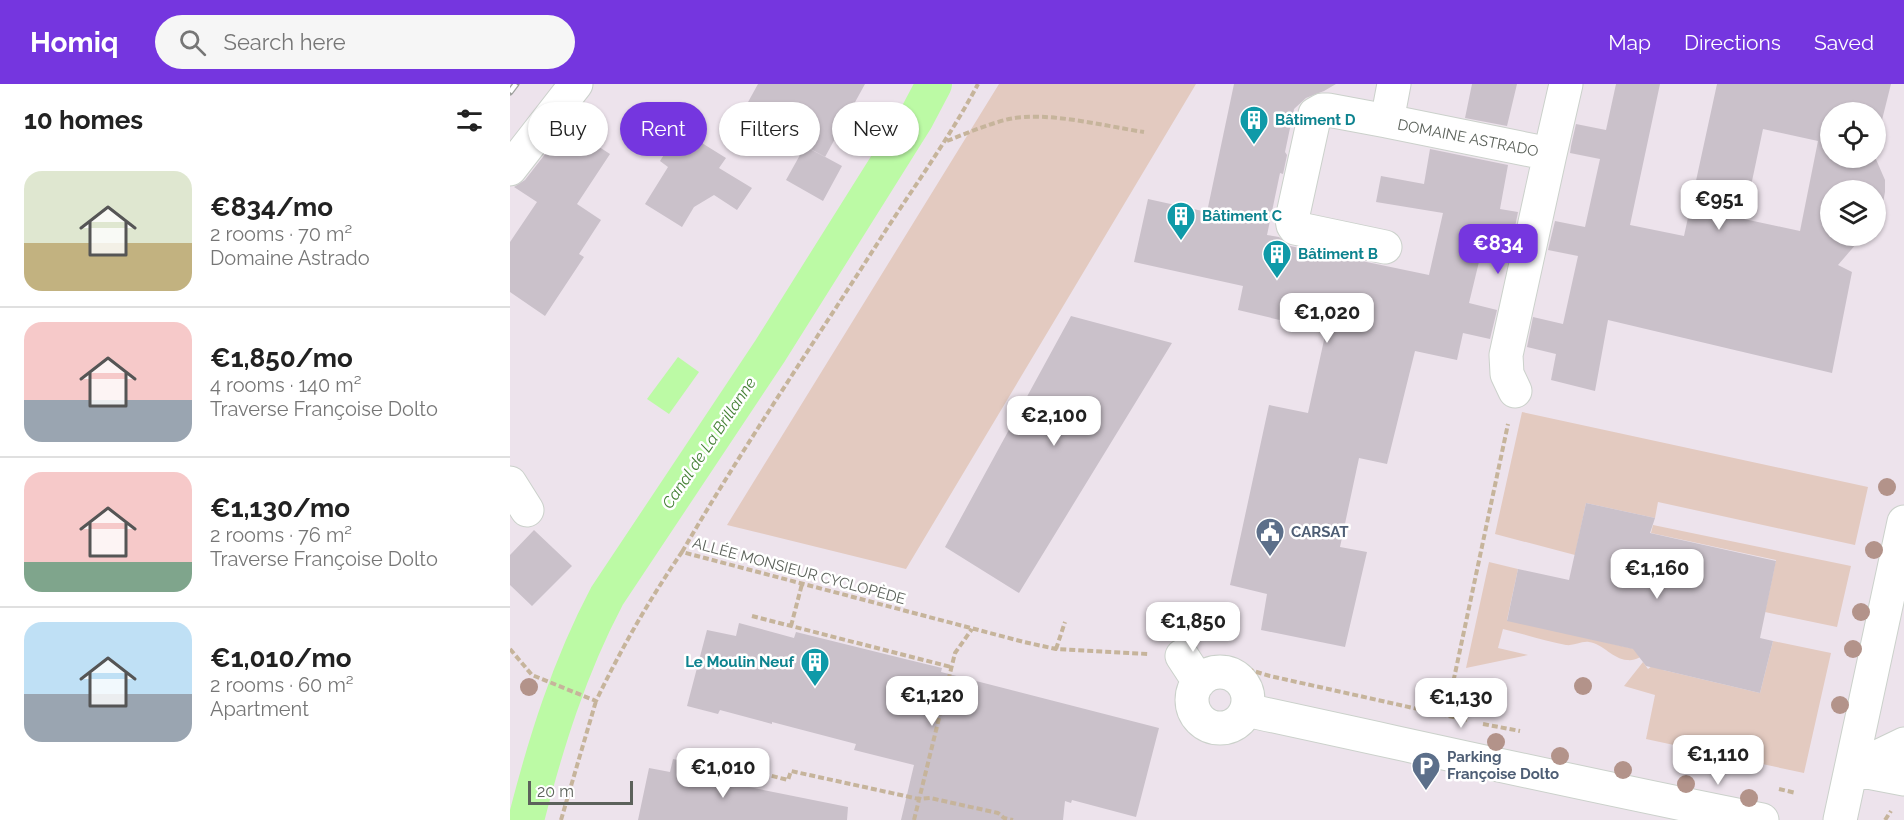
<!DOCTYPE html>
<meta charset="utf-8">
<style>
:root{--surface:#fff;--page:#f6f6f6;--text:#222;--muted:#767676;--line:#e0e0e0;--accent:#7536df}
body{margin:0;font-family:Raleway,sans-serif;background:var(--page);color:var(--text);height:100vh;display:flex;flex-direction:column;font-size:22px;white-space:nowrap}
*{box-sizing:border-box;margin:0}
p{font-size:20px;color:var(--muted)}
.icon{flex:none;width:33px;height:33px;fill:none;stroke:currentColor;stroke-width:2;stroke-linecap:round;stroke-linejoin:round}
.map{position:relative;flex:1;overflow:hidden}
.drawer{display:flex;flex-direction:column;background:var(--surface);width:510px}
.drawer>*{flex:none}
.top-card{position:absolute;left:18px;top:18px;width:570px;height:54px;display:flex;gap:12px}
.buttons{position:absolute;left:1310px;top:18px;display:grid;gap:12px}
.buttons a{display:grid;place-items:center;width:66px;height:66px;border-radius:50%;background:var(--surface);box-shadow:0 2px 4px #0004;font-size:30px}
.scale{position:absolute;left:18px;bottom:15px;width:105px;box-sizing:border-box;padding-left:6px;border:3px solid #5c625b;border-top:0;font-size:16px;line-height:21px;white-space:nowrap;color:#5c625b;-webkit-text-stroke:4px #fff;paint-order:stroke}
.price{position:absolute;translate:-50% -51px;padding:0 14px;border-radius:12px;background:#fff;color:#222;font-size:20px;line-height:39px;filter:drop-shadow(0 2px 3px #0008)}
.price::after{content:'';position:absolute;left:50%;top:36px;width:18px;height:14px;margin-left:-9px;background:inherit;clip-path:polygon(0 0,100% 0,50% 100%)}
.price.selected{background:var(--accent);color:#fff}
ul{padding:0;list-style:none}
li{display:flex;align-items:center;gap:18px;height:150px;padding:0 24px}
li+li{border-top:2px solid var(--line)}
li span{display:grid;place-items:center;flex:none;width:168px;height:120px;border-radius:18px;color:#555}
li>.icon{margin-inline-start:auto}
span .icon{width:72px;height:72px;fill:#fffc;stroke-width:1}
li b{font-size:26px}
h2{display:flex;justify-content:space-between;align-items:center;height:72px;padding:0 24px;font-size:26px}
.chip{padding:0 21px;border-radius:27px;background:var(--surface);box-shadow:0 2px 4px #0004;font-size:21px;line-height:54px}
.chip.selected{background:var(--accent);color:#fff}
header{display:flex;align-items:center;gap:36px;box-sizing:border-box;height:84px;padding:0 30px;background:var(--accent);color:#fff}
header strong{font-size:28px}
nav{display:flex;gap:33px;margin-inline-start:auto;font-size:21px}
.search{width:420px;height:54px;background:var(--page);display:flex;align-items:center;gap:15px;box-sizing:border-box;padding:0 21px;border-radius:33px;color:var(--muted);font-size:22px}
main{display:flex;flex:1;min-height:0}
.map>svg:first-child{display:block}
.green{fill:#e3cac0}
.water{fill:#bcfaa5}
.lines{fill:none;stroke-linecap:round;stroke-linejoin:round}
.canal{stroke:#bcfaa5;stroke-width:36}
.building{fill:#cac1ca;fill-rule:evenodd}
.minor-casing{stroke:#cbd1cb;stroke-width:35}
.path{stroke:#c6b49b;stroke-width:4;stroke-dasharray:6 3;stroke-linecap:butt}
.minor{stroke:#fff;stroke-width:33}
.rail-casing{stroke:#9fa19e;stroke-width:7}
.rail{stroke:#fff;stroke-width:4.5;stroke-dasharray:14;stroke-linecap:butt}
.tree{fill:#b3938a}
.labels{text-anchor:middle;dominant-baseline:central;stroke-width:5;stroke-linejoin:round;paint-order:stroke}
.culture-label{font-size:15px;font-weight:bold;fill:#0d838f;stroke:#fff;text-anchor:start}
.street-label{font-size:15px;fill:#5c625b;stroke:#fff}
.service-label{font-size:15px;font-weight:bold;fill:#4e5e75;stroke:#fff;text-anchor:start}
.water-label{font-size:16px;font-style:italic;fill:#448035;stroke:#fff}
</style>
<header>
<strong>Homiq</strong>
<div class="search"><svg class="icon" aria-label="search" viewBox="0 0 24 24"><circle cx="10" cy="10" r="6"/><path d="M15 15l6 6"/></svg>Search here</div>
<nav><a>Map</a><a>Directions</a><a>Saved</a></nav>
</header>
<main>
<section class="drawer">
<h2>10 homes<svg class="icon" aria-label="filters" viewBox="0 0 24 24"><path d="M4 7h16M4 17h16"/><circle cx="9" cy="7" r="2"/><circle cx="15" cy="17" r="2"/></svg></h2>
<ul>
<li><span style="background:linear-gradient(#dfe7d0 60%,#c2b280 0)"><svg class="icon" aria-label="home" viewBox="0 0 24 24"><path d="M3 11l9-7 9 7M6 9v11h12V9"/></svg></span><div><b>€834/mo</b><p>2 rooms · 70 m²</p><p>Domaine Astrado</p></div></li>
<li><span style="background:linear-gradient(#f6c9c9 65%,#9aa5b1 0)"><svg class="icon" aria-label="home" viewBox="0 0 24 24"><path d="M3 11l9-7 9 7M6 9v11h12V9"/></svg></span><div><b>€1,850/mo</b><p>4 rooms · 140 m²</p><p>Traverse Françoise Dolto</p></div></li>
<li><span style="background:linear-gradient(#f6c9c9 75%,#7fa58c 0)"><svg class="icon" aria-label="home" viewBox="0 0 24 24"><path d="M3 11l9-7 9 7M6 9v11h12V9"/></svg></span><div><b>€1,130/mo</b><p>2 rooms · 76 m²</p><p>Traverse Françoise Dolto</p></div></li>
<li><span style="background:linear-gradient(#bfe0f5 60%,#9aa5b1 0)"><svg class="icon" aria-label="home" viewBox="0 0 24 24"><path d="M3 11l9-7 9 7M6 9v11h12V9"/></svg></span><div><b>€1,010/mo</b><p>2 rooms · 60 m²</p><p>Apartment</p></div></li>
</ul>
</section>
<div class="map">
<svg width="1394" height="736" viewBox="0 0 1394 736">
<rect width="100%" height="100%" fill="#ede3ec"/>
<path class="green" d="M 489,0 L 686,0 L 396,485 L 217,441 Z
M 1012,328 L 1358,403 L 1345,461 L 1148,418 L 1145,434 L 1076,419 L 1065,471 L 985,450 Z
M 1143,441 L 1341,482 L 1327,543 L 1255,528 L 1266,476 L 1141,449 Z
M 979,478 L 1008,485 L 997,536 L 1138,568 C 1131,573 1125,577 1117,576 C 1103,575 1093,560 1079,558 C 1071,557 1064,562 1056,561 C 1035,557 1014,550 993,545 L 988,564 L 1018,571 L 956,584 Z
M 1263,557 L 1321,569 L 1294,689 L 1136,655 L 1145,611 L 1114,602 L 1133,578 L 1138,585 L 1146,579 L 1153,586 L 1250,609 Z"/>
<path class="water" d="M 168,273 L 189,288 L 159,330 L 137,315 Z"/>
<g class="lines">
<path class="canal" d="M 16,736 C 36,658 59,584 97,512 L 260,267 L 405,36 L 424,0"/>
</g>
<path class="building" d="M 248,0 L 355,0 L 315,73 L 232,29 Z
M 724,0 L 826,0 L 814,7 L 796,14 L 784,25 L 775,68 L 777,71 L 773,90 L 770,89 L 757,151 L 769,153 L 780,162 L 919,191 L 933,129 L 866,118 L 871,92 L 914,100 L 920,65 L 998,81 L 990,125 L 1008,128 L 1002,158 L 975,153 L 959,219 L 987,226 L 980,255 L 953,249 L 947,276 L 905,267 L 877,380 L 849,374 L 830,463 L 857,468 L 835,563 L 751,546 L 757,510 L 720,501 L 759,321 L 798,329 L 816,247 L 728,226 L 733,202 L 624,178 L 638,115 L 697,128 Z
M 962,0 L 1007,0 L 997,42 L 955,34 Z
M 1106,0 L 1150,0 L 1120,141 L 1174,152 L 1207,0 L 1381,0 L 1365,64 L 1365,28 L 1320,28 L 1320,74 L 1365,73 L 1375,96 L 1375,108 L 1369,141 L 1365,143 L 1365,106 L 1320,106 L 1320,152 L 1353,152 L 1328,181 L 1342,188 L 1322,289 L 1098,236 L 1085,307 L 1041,296 L 1046,270 L 1017,263 L 1023,233 L 1053,240 L 1068,172 L 1038,166 L 1045,137 L 1075,143 L 1090,75 L 1060,69 L 1061,62 L 1066,40 L 1096,46 ZM 1253,45 L 1308,57 L 1290,147 L 1234,135 Z
M 57,42 L 100,70 L 67,120 L 91,136 L 69,170 L 74,173 L 35,232 L 0,208 L 0,158 L 27,118 L 4,103 L 15,96 Z
M 179,51 L 216,74 L 209,84 L 242,104 L 227,126 L 204,111 L 184,123 L 172,143 L 135,120 L 158,83 L 150,77 L 164,55 L 172,61 Z
M 295,62 L 332,82 L 313,117 L 276,96 Z
M 561,232 L 662,259 L 509,509 L 435,463 Z
M 1076,419 L 1145,434 L 1140,449 L 1266,477 L 1250,554 L 1263,557 L 1250,609 L 1136,582 L 1123,565 L 997,537 L 1008,485 L 1059,496 Z
M 24,446 L 62,482 L 22,522 L 0,501 L 0,471 Z
M 229,539 L 284,554 L 286,548 L 395,575 L 432,584 L 431,588 L 649,644 L 626,733 L 562,716 L 561,719 L 555,717 L 553,736 L 391,736 L 404,681 L 344,666 L 346,660 L 262,638 L 262,640 L 210,626 L 208,630 L 177,622 L 197,546 L 226,552 Z
M 163,675 L 193,681 L 191,690 L 224,697 L 224,700 L 338,723 L 337,736 L 128,736 L 139,684 L 160,688 Z"/>
<g class="lines">
<g class="minor-casing">
<path id="minor" d="M 884,0 L 877,37 L 1040,70 L 1056,0
M 0,85 L 66,0
M 875,163 L 785,144 L 783,141 L 782,135 L 805,30 L 812,26 L 818,26 L 877,37
M 1005,307 L 997,290 L 996,271 L 1040,70
M 0,399 L 17,426
M 672,572 L 689,598
M682 616a28 28 0 1 1 56 0a28 28 0 1 1-56 0Z
M 736,626 C 908,663 1079,702 1252,736
M 1342,685 L 1394,660
M 1342,685 L 1394,695
M 1330,736 L 1394,438"/>
</g>
<path class="path" d="M 437,57 C 457,49 478,40 499,35 C 538,27 594,42 634,48
M 172,468 C 236,358 308,253 376,146 C 408,97 441,51 468,0
M 242,532 L 441,583
M 281,542 L 292,500
M 0,565 L 22,591 L 86,617 C 111,565 139,516 172,468 L 514,558 L 546,565 L 638,570
M 546,565 L 555,538
M 720,580 L 760,592 L 957,636
M 936,632 L 998,340
M 973,640 L 1010,647
M 192,674 L 278,696 L 281,687 L 409,715 L 420,714 L 488,729 L 494,734 L 503,736
M 1269,705 L 1286,709
M 51,736 L 86,617
M 404,736 L 445,569 L 462,545
M 1375,736 L 1381,727"/>
<use href="#minor" class="minor"/>
<g class="rail-casing">
<path id="rail" d="M 0,8 L 6,0"/>
</g>
<use href="#rail" class="rail"/>
</g>
<g class="tree">
<circle cx="1377" cy="403" r="9"/>
<circle cx="1364" cy="466" r="9"/>
<circle cx="1351" cy="528" r="9"/>
<circle cx="1343" cy="565" r="9"/>
<circle cx="1073" cy="602" r="9"/>
<circle cx="19" cy="603" r="9"/>
<circle cx="1330" cy="621" r="9"/>
<circle cx="986" cy="658" r="9"/>
<circle cx="1050" cy="672" r="9"/>
<circle cx="1113" cy="686" r="9"/>
<circle cx="1176" cy="700" r="9"/>
<circle cx="1239" cy="714" r="9"/>
</g>
<defs>
<g id="building-pin" transform="scale(1.5)"><path d="M0 17L-7.5 6A9.5 9.5 0 1 1 7.5 6Z" fill="#0f9aa8" stroke="#fff"/><path d="M-4-6H4V6H1V3H-1V6H-4ZM-2.5-4.3h1.7v1.8h-1.7ZM.8-4.3h1.7v1.8H.8ZM-2.5-1h1.7V.8h-1.7ZM.8-1h1.7V.8H.8Z" fill="#fff"/></g>
<g id="civic-pin" transform="scale(1.5)"><path d="M0 17L-7.5 6A9.5 9.5 0 1 1 7.5 6Z" fill="#5c6f8a" stroke="#fff"/><path d="M-.6-6.5H3V-4.5H.6V-3L4-1V1h2V6H-6V1h2V-1L-.6-3ZM-1.2 2.5V6h2.4V2.5Z" fill="#fff"/></g>
<g id="parking-pin" transform="scale(1.5)"><path d="M0 17L-7.5 6A9.5 9.5 0 1 1 7.5 6Z" fill="#5c6f8a" stroke="#fff"/><path d="M-3.5-5.5H1a3.5 3.5 0 0 1 0 7H-1V5.5H-3.5ZM-1-3.4V-.6H.8a1.4 1.4 0 0 0 0-2.8Z" fill="#fff"/></g>
</defs>
<g fill-rule="evenodd">
<use href="#building-pin" x="744" y="36"/>
<use href="#building-pin" x="671" y="132"/>
<use href="#building-pin" x="767" y="170"/>
<use href="#civic-pin" x="760" y="448"/>
<use href="#building-pin" x="305" y="578"/>
<use href="#parking-pin" x="916" y="682"/>
</g>
<g class="labels">
<g class="culture-label">
<text x="765" y="36">Bâtiment D</text>
<text x="692" y="132">Bâtiment C</text>
<text x="788" y="170">Bâtiment B</text>
<text x="284" y="578" text-anchor="end">Le Moulin Neuf</text>
</g>
<g class="street-label">
<text transform="translate(958 54) rotate(11)">DOMAINE ASTRADO</text>
<text transform="translate(289 487) rotate(15)">ALLÉE MONSIEUR CYCLOPÈDE</text>
</g>
<g class="service-label">
<text x="781" y="448">CARSAT</text>
<text x="937" y="673">Parking<tspan x="937" dy="17">Françoise Dolto</tspan></text>
</g>
<g class="water-label">
<text transform="translate(199 359) rotate(-56)">Canal de La Brillanne</text>
</g>
</g>
</svg>
<div class="buttons">
<a><svg class="icon" aria-label="locate" viewBox="0 0 24 24"><circle cx="12" cy="12" r="6"/><path d="M12 2v4M12 18v4M2 12h4M18 12h4"/></svg></a>
<a><svg class="icon" aria-label="layers" viewBox="0 0 24 24"><path d="M12 4l9 5-9 5-9-5zM3 14l9 5 9-5"/></svg></a>
</div>
<div class="scale">20 m</div>
<b class="price" style="left:1209px;top:147px">€951</b>
<b class="price selected" style="left:988px;top:191px">€834</b>
<b class="price" style="left:817px;top:260px">€1,020</b>
<b class="price" style="left:544px;top:363px">€2,100</b>
<b class="price" style="left:1147px;top:516px">€1,160</b>
<b class="price" style="left:683px;top:569px">€1,850</b>
<b class="price" style="left:422px;top:643px">€1,120</b>
<b class="price" style="left:951px;top:645px">€1,130</b>
<b class="price" style="left:1208px;top:702px">€1,110</b>
<b class="price" style="left:213px;top:715px">€1,010</b>
<div class="top-card">
<a class="chip">Buy</a>
<a class="chip selected">Rent</a>
<a class="chip">Filters</a>
<a class="chip">New</a>
</div>
</div>
</main>
